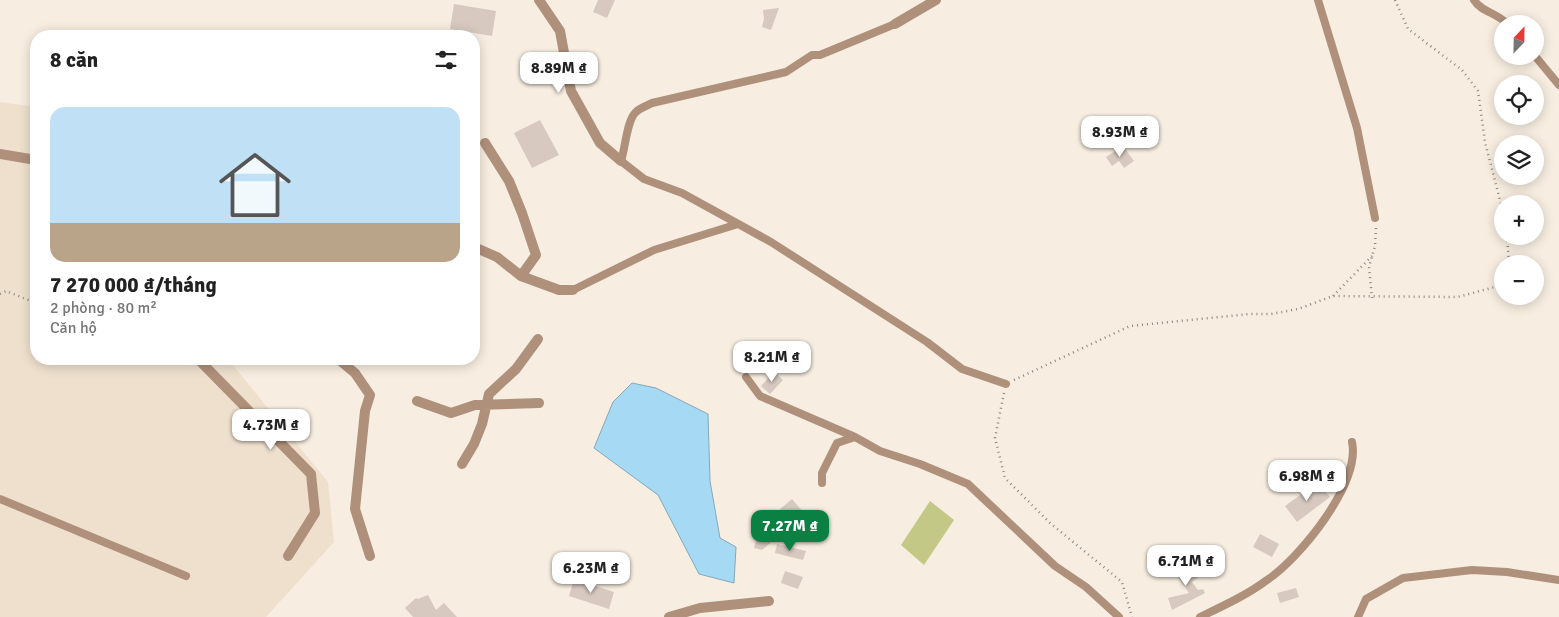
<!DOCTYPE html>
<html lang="vi">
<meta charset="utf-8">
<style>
:root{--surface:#fff;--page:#f2f2f2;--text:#222;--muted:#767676;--accent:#0b8043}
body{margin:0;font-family:Signika,sans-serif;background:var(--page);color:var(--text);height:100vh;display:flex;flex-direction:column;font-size:19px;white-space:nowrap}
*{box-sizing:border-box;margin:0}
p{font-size:16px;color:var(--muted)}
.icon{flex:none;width:28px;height:28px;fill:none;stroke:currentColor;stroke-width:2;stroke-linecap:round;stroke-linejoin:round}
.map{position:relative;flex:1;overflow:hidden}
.drawer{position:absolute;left:30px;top:30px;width:450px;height:335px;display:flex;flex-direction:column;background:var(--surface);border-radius:20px;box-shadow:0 2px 12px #0003}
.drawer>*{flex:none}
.needle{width:32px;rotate:22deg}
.tools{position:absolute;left:1494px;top:15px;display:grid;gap:10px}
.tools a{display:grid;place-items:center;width:50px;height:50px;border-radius:50%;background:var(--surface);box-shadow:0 2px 12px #0003;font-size:25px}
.price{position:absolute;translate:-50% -42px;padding:0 11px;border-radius:10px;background:#fff;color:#222;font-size:16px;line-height:32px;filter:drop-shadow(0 1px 2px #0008)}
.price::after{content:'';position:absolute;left:50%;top:30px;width:15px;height:11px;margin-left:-8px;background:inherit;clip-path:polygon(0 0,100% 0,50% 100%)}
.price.selected{background:var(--accent);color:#fff}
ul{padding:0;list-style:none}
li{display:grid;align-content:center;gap:10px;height:265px;padding:0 20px}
li span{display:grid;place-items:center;height:155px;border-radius:15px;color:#555}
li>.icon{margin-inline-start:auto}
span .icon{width:90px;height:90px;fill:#fffc;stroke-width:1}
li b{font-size:21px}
h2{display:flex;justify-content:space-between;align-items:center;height:60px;padding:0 20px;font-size:21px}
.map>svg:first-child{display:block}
.built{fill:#efe0ce}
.green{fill:#c3c887}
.water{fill:#a6daf4;stroke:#84a8b8}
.building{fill:#d7c9c0}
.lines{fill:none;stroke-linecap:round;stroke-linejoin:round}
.path{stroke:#8e887f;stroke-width:2.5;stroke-dasharray:1 4;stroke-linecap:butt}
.service{stroke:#af907b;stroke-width:8}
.minor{stroke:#af907b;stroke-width:10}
</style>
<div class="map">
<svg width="1559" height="617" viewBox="0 0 1559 617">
<rect width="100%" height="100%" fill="#f7ede0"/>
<path class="built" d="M 0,102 L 36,107 L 36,359 L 228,359 L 328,482 L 334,542 L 266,617 L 0,617 Z"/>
<path class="green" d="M 930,501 L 954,520 L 924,565 L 901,545 Z"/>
<path class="water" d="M 632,383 L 656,388 L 708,414 L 710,481 L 720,538 L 736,547 L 734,583 L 699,574 L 658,495 L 594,448 L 613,402 Z"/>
<path class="building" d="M 598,0 L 615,0 L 607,18 L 593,12 Z
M 454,4 L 496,11 L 492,36 L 450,29 Z
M 779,8 L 771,30 L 762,27 L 764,19 L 763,10 Z
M 540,120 L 559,155 L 532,168 L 514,133 Z
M 1123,146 L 1134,161 L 1124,168 L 1119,161 L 1112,166 L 1106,157 Z
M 742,345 L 752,352 L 744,365 L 733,358 Z
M 774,372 L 783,380 L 770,394 L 761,386 Z
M 1318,482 L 1330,497 L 1297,522 L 1285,506 Z
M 792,499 L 804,513 L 792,524 L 780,509 Z
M 758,533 L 776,538 L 762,550 L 754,548 Z
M 1260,534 L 1279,544 L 1272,557 L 1253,547 Z
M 777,544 L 806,551 L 803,560 L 775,553 Z
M 1188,562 L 1198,578 L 1192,582 L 1198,590 L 1203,589 L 1205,593 L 1172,610 L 1168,598 L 1189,593 L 1174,571 Z
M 785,571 L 803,577 L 798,589 L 781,583 Z
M 574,579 L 614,592 L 609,609 L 569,596 Z
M 1296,588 L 1299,597 L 1280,603 L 1277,593 Z
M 428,595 L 436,610 L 444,603 L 457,617 L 413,617 L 405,608 L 416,598 L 418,599 Z"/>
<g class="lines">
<path class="path" d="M 1395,0 L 1408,29 L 1462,70 L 1478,91 L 1485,142 L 1502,208
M 1507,236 L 1509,264
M 0,294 L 6,291 L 36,303
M 1333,296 L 1372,256
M 1372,298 L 1369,267 L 1375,246 L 1376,228
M 1014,380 L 1130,326 L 1249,314 L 1271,314 L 1298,309 L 1333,296 L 1458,297 L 1502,285
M 1004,393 L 995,438 L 1005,478 L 1050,523 L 1122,582 L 1132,617"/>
<path class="service" d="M 1318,0 L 1357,128 L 1375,218
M 1474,0 C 1481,12 1498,13 1507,24
M 895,24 L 820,55 L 812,55 L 786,72 L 652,103 C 647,106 639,108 635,113 C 627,121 625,149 621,161 L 644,179 L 682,193 L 771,242 L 927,342 L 962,369 L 1006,384
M 1535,56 L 1559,85
M 573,290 L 654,250 L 738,224
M 746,377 L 760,396 L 855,437 L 880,451 L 920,464 L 968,484 L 1055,566 L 1086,587 L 1119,617
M 822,483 L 822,473 L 837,443 L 855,437
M 0,499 L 186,576
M 1200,617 C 1223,606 1247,595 1267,580 C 1300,558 1361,483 1352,442
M 1358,617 L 1366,599 L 1403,578 L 1472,570 L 1507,572 L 1559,580"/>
<path class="minor" d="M 539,0 L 560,31 L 571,91 L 600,143 L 621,161
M 895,24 L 936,0
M 485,143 L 509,181 L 522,213 L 536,255 L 521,276
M 0,154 L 36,160
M 474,247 L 497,257 L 521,276 L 559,290 L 573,290
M 198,359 L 311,474 L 315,513 L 288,556
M 338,359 L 355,373 L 370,395 L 365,411 L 355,509 L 370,556
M 417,401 L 451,413 L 475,405 L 539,403
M 462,464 L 474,444 L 482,424 L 489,394 L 516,369 L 538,339
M 669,617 L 700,608 L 769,601"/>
</g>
</svg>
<div class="tools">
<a><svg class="needle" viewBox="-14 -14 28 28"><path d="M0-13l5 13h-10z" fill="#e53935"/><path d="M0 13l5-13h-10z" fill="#767676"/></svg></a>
<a><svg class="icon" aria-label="locate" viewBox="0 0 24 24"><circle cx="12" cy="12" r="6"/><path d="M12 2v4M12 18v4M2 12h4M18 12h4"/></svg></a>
<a><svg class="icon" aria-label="layers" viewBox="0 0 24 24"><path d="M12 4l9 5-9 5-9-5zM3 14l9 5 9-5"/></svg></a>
<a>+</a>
<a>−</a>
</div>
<b class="price" style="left:559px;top:94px">8.89M ₫</b>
<b class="price" style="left:1120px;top:158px">8.93M ₫</b>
<b class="price" style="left:772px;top:383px">8.21M ₫</b>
<b class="price" style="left:271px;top:451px">4.73M ₫</b>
<b class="price" style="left:1307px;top:502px">6.98M ₫</b>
<b class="price selected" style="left:790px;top:552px">7.27M ₫</b>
<b class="price" style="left:1186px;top:587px">6.71M ₫</b>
<b class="price" style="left:591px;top:594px">6.23M ₫</b>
<section class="drawer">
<h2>8 căn<svg class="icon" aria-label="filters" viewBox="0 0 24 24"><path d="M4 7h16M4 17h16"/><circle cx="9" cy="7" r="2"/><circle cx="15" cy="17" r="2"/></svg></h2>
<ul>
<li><span style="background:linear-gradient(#bfe0f5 75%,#b9a48a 0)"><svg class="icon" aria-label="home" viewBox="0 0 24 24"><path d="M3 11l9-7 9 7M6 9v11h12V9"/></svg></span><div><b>7 270 000 ₫/tháng</b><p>2 phòng · 80 m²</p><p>Căn hộ</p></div></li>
</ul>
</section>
</div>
